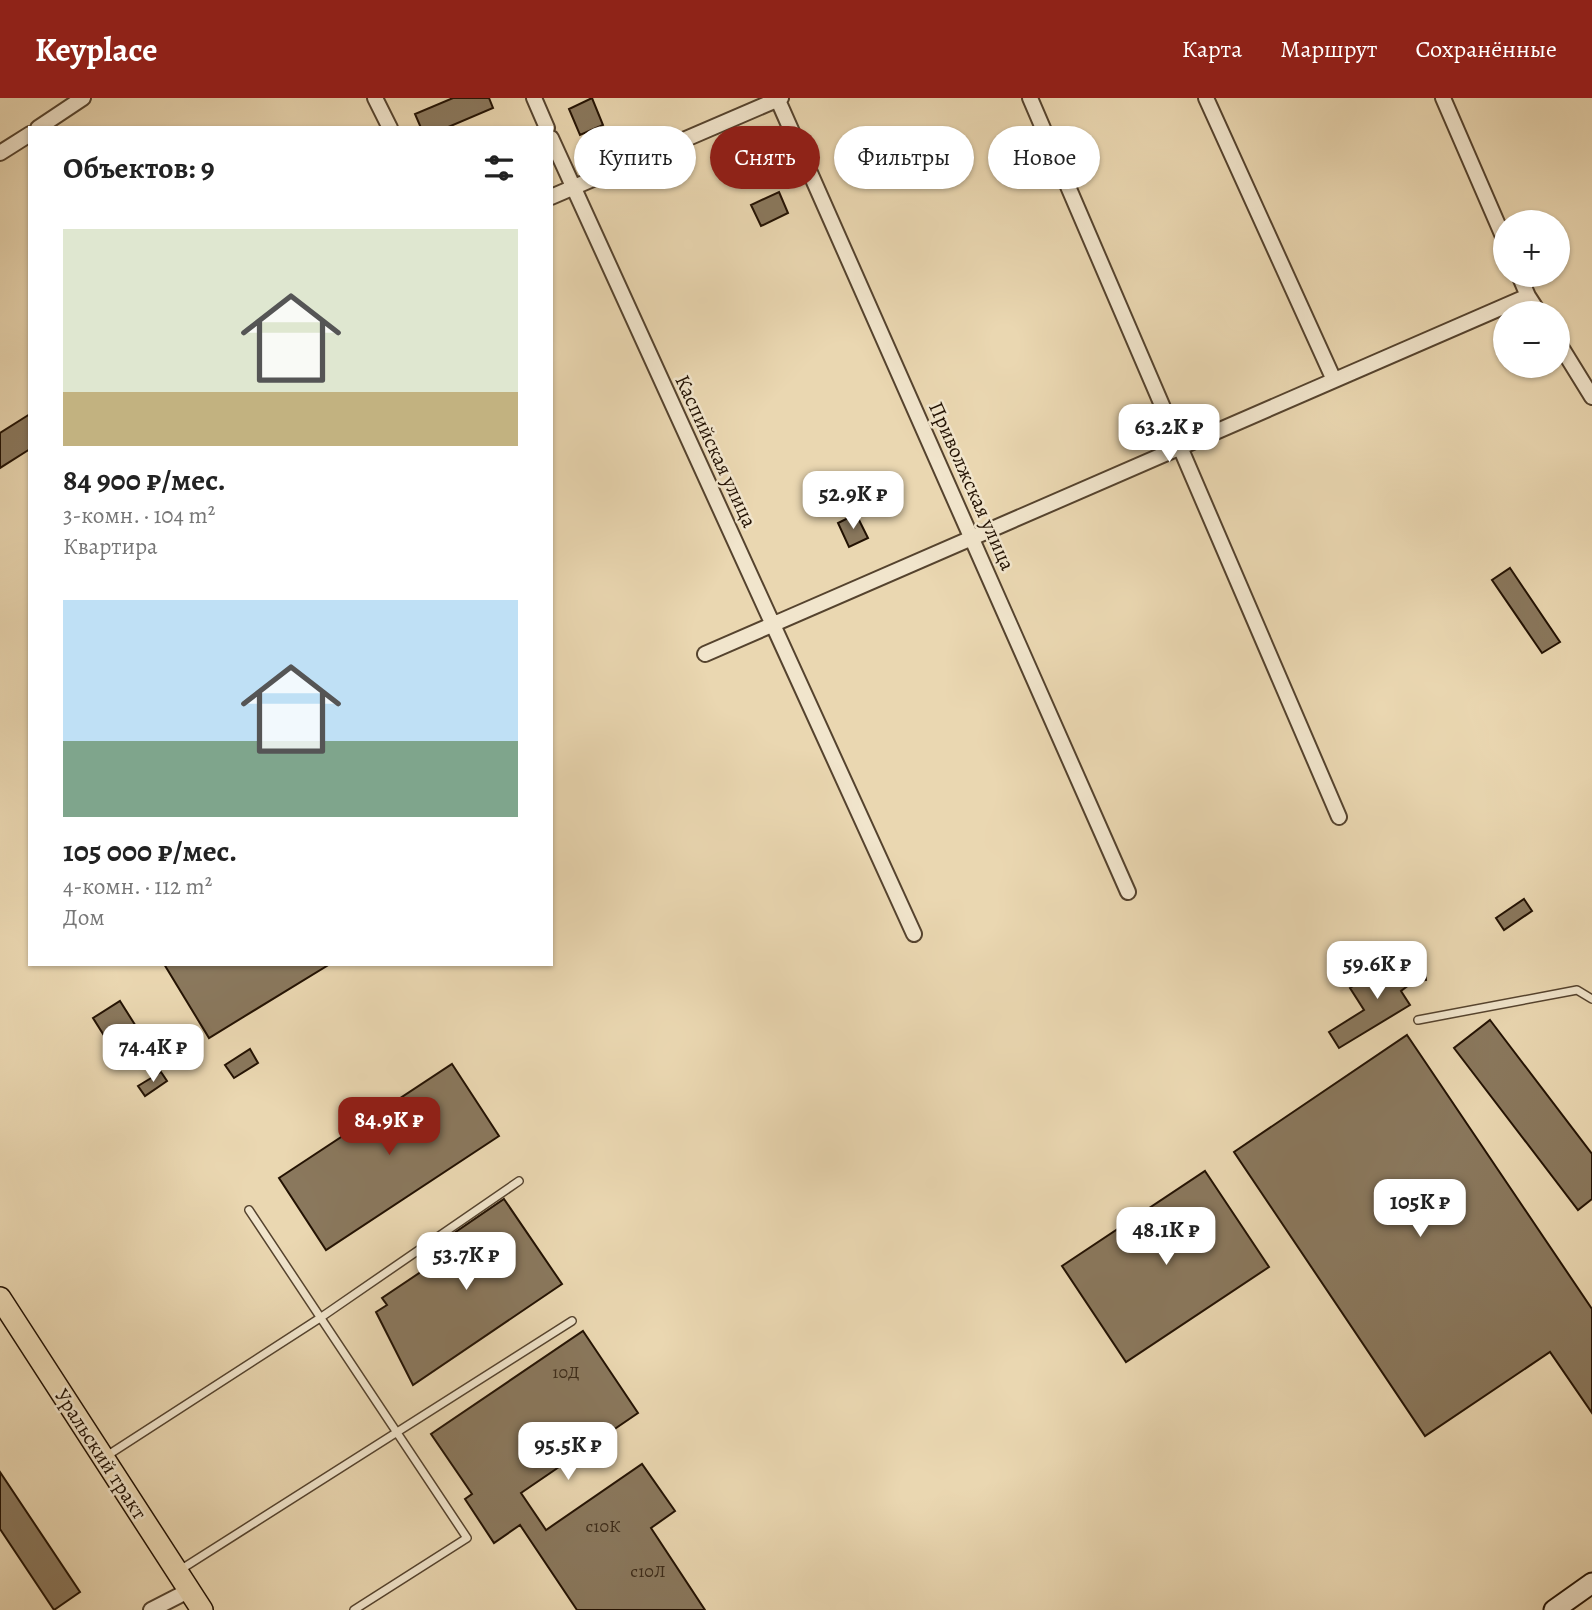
<!DOCTYPE html>
<html lang="ru">
<meta charset="utf-8">
<style>
:root{--surface:#fff;--page:#f6f6f6;--text:#222;--muted:#767676;--accent:#8f2418}
body{margin:0;font-family:Alegreya,serif;background:var(--page);color:var(--text);height:100vh;display:flex;flex-direction:column;font-size:26px;white-space:nowrap}
*{box-sizing:border-box;margin:0}
p{font-size:23px;color:var(--muted)}
.icon{flex:none;width:38px;height:38px;fill:none;stroke:currentColor;stroke-width:2;stroke-linecap:round;stroke-linejoin:round}
.map{position:relative;flex:1;overflow:hidden}
.side{position:absolute;left:28px;top:28px;width:525px;height:840px;display:flex;flex-direction:column;background:var(--surface);border-radius:0px;box-shadow:0 2px 5px #0004}
.side>*{flex:none}
.hud{position:absolute;left:574px;top:28px;width:665px;height:63px;display:flex;gap:14px}
.buttons{position:absolute;left:1493px;top:112px;display:grid;gap:14px}
.buttons a{display:grid;place-items:center;width:77px;height:77px;border-radius:50%;background:var(--surface);box-shadow:0 2px 5px #0004;font-size:35px}
.price{position:absolute;translate:-50% -60px;padding:0 16px;border-radius:14px;background:#fff;color:#222;font-size:23px;line-height:46px;filter:drop-shadow(0 2px 4px #0008)}
.price::after{content:'';position:absolute;left:50%;top:42px;width:21px;height:16px;margin-left:-10px;background:inherit;clip-path:polygon(0 0,100% 0,50% 100%)}
.price.current{background:var(--accent);color:#fff}
ul{padding:0;list-style:none}
li{display:grid;align-content:center;gap:14px;height:371px;padding:0 35px}
li span{display:grid;place-items:center;height:217px;border-radius:0px;color:#555}
li>.icon{margin-inline-start:auto}
span .icon{width:126px;height:126px;fill:#fffc;stroke-width:1}
li b{font-size:30px}
h2{display:flex;justify-content:space-between;align-items:center;height:84px;padding:0 35px;font-size:30px}
.tag{padding:0 24px;border-radius:32px;background:var(--surface);box-shadow:0 2px 5px #0004;font-size:24px;line-height:63px}
.tag.current{background:var(--accent);color:#fff}
header{display:flex;align-items:center;gap:42px;box-sizing:border-box;height:98px;padding:0 35px;background:var(--accent);color:#fff}
header strong{font-size:33px}
nav{display:flex;gap:38px;margin-inline-start:auto;font-size:24px}
.map>svg:first-child{display:block}
.building{fill:#8a785d;stroke:#231203;stroke-width:2}
.lines{fill:none;stroke-linecap:round;stroke-linejoin:round}
.lane-casing{stroke:#55432e;stroke-width:10}
.street-casing{stroke:#55432e;stroke-width:18}
.secondary-casing{stroke:#231203;stroke-width:23}
.primary-casing{stroke:#231203;stroke-width:24}
.lane{stroke:#f1e5cc;stroke-width:7}
.street{stroke:#f1e5cc;stroke-width:14}
.secondary{stroke:#f1e5cc;stroke-width:19}
.primary{stroke:#ead7b1;stroke-width:21}
.labels{text-anchor:middle;dominant-baseline:central;stroke-width:5;stroke-linejoin:round;paint-order:stroke}
.number-label{font-size:18px;fill:#3d2c1a}
.street-label{font-size:21px;fill:#231203;stroke:#f1e5cc}
</style>
<header>
<strong>Keyplace</strong>
<nav><a>Карта</a><a>Маршрут</a><a>Сохранённые</a></nav>
</header>
<div class="map">
<svg width="1592" height="1512" viewBox="0 0 1592 1512">
<rect width="100%" height="100%" fill="#ead7b1"/>
<filter id="stains"><feTurbulence type="fractalNoise" baseFrequency=".00286" numOctaves="4"/><feColorMatrix values="0 0 0 0 .2 0 0 0 0 .09 0 0 0 0 .02 0 0 0 .5 -.17"/></filter>
<radialGradient id="worn" r=".72"><stop offset=".6" stop-color="#630" stop-opacity="0"/><stop offset="1" stop-color="#630" stop-opacity=".3"/></radialGradient>
<path class="building" d="M 453,0 L 489,0 L 493,10 L 446,30 L 421,30 L 415,16 Z
M 592,0 L 603,27 L 580,37 L 569,11 Z
M 779,94 L 788,115 L 761,128 L 751,107 Z
M 30,316 L 30,351 L 0,370 L 0,335 Z
M 856,416 L 868,440 L 849,449 L 838,425 Z
M 1510,470 L 1560,544 L 1542,555 L 1492,482 Z
M 1524,801 L 1532,813 L 1504,832 L 1496,820 Z
M 164,866 L 330,866 L 209,940 Z
M 1386,868 L 1390,874 L 1424,868 L 1426,882 L 1413,884 L 1401,893 L 1410,907 L 1339,950 L 1329,934 L 1364,912 L 1350,890 Z
M 120,903 L 149,949 L 122,966 L 93,920 Z
M 1490,922 L 1592,1056 L 1592,1101 L 1578,1112 L 1454,950 Z
M 1407,937 L 1592,1211 L 1592,1315 L 1550,1254 L 1425,1338 L 1234,1054 Z
M 250,951 L 258,965 L 234,980 L 225,967 Z
M 452,966 L 499,1038 L 326,1152 L 279,1080 Z
M 161,974 L 167,983 L 145,998 L 138,988 Z
M 1205,1073 L 1269,1169 L 1126,1264 L 1062,1168 Z
M 504,1101 L 562,1186 L 413,1287 L 376,1214 L 387,1207 L 382,1200 L 449,1155 L 441,1144 Z
M 583,1233 L 638,1315 L 521,1395 L 546,1432 L 642,1366 L 675,1413 L 651,1430 L 705,1512 L 577,1512 L 520,1427 L 494,1445 L 465,1401 L 472,1396 L 431,1336 Z
M 0,1374 L 80,1494 L 54,1512 L 0,1431 Z"/>
<g class="lines">
<g class="lane-casing">
<path id="lane" d="M 1418,922 L 1577,892 L 1592,901
M 249,1112 L 467,1440 L 354,1512
M 105,1359 L 320,1220 L 519,1083
M 180,1472 L 572,1223"/>
</g>
<g class="street-casing">
<path id="street" d="M 375,0 L 390,30
M 534,0 L 547,30
M 777,0 L 1128,794
M 1030,0 L 1339,719
M 1206,0 L 1334,282
M 1443,0 L 1505,143
M 38,30 L 83,0
M 551,40 L 914,836
M 0,55 L 30,36
M 551,99 L 781,0
M 1519,177 L 1528,198 L 1539,215
M 1558,244 L 1592,299
M 705,556 L 1528,198
M 151,1512 L 190,1492"/>
</g>
<g class="secondary-casing">
<path id="secondary" d="M 1554,1512 L 1592,1485"/>
</g>
<g class="primary-casing">
<path id="primary" d="M 0,1200 L 202,1512"/>
</g>
<use href="#lane" class="lane"/>
<use href="#street" class="street"/>
<use href="#secondary" class="secondary"/>
<use href="#primary" class="primary"/>
</g>
<g class="labels">
<g class="number-label">
<text x="566" y="1274">10Д</text>
<text x="603" y="1428">с10К</text>
<text x="648" y="1473">с10Л</text>
</g>
<g class="street-label">
<text transform="translate(716 353) rotate(65)">Каспийская улица</text>
<text transform="translate(972 388) rotate(66)">Приволжская улица</text>
<text transform="translate(101 1356) rotate(57)">Уральский тракт</text>
</g>
</g>
<rect width="100%" height="100%" filter="url(#stains)"/>
<rect width="100%" height="100%" fill="url(#worn)"/>
</svg>
<div class="buttons">
<a>+</a>
<a>−</a>
</div>
<b class="price" style="left:1169px;top:366px">63.2K ₽</b>
<b class="price" style="left:853px;top:433px">52.9K ₽</b>
<b class="price" style="left:1377px;top:903px">59.6K ₽</b>
<b class="price" style="left:153px;top:986px">74.4K ₽</b>
<b class="price current" style="left:389px;top:1059px">84.9K ₽</b>
<b class="price" style="left:1420px;top:1141px">105K ₽</b>
<b class="price" style="left:1166px;top:1169px">48.1K ₽</b>
<b class="price" style="left:466px;top:1194px">53.7K ₽</b>
<b class="price" style="left:568px;top:1384px">95.5K ₽</b>
<div class="hud">
<a class="tag">Купить</a>
<a class="tag current">Снять</a>
<a class="tag">Фильтры</a>
<a class="tag">Новое</a>
</div>
<section class="side">
<h2>Объектов: 9<svg class="icon" aria-label="filters" viewBox="0 0 24 24"><path d="M4 7h16M4 17h16"/><circle cx="9" cy="7" r="2"/><circle cx="15" cy="17" r="2"/></svg></h2>
<ul>
<li><span style="background:linear-gradient(#dfe7d0 75%,#c2b280 0)"><svg class="icon" aria-label="home" viewBox="0 0 24 24"><path d="M3 11l9-7 9 7M6 9v11h12V9"/></svg></span><div><b>84 900 ₽/мес.</b><p>3-комн. · 104 m²</p><p>Квартира</p></div></li>
<li><span style="background:linear-gradient(#bfe0f5 65%,#7fa58c 0)"><svg class="icon" aria-label="home" viewBox="0 0 24 24"><path d="M3 11l9-7 9 7M6 9v11h12V9"/></svg></span><div><b>105 000 ₽/мес.</b><p>4-комн. · 112 m²</p><p>Дом</p></div></li>
</ul>
</section>
</div>
